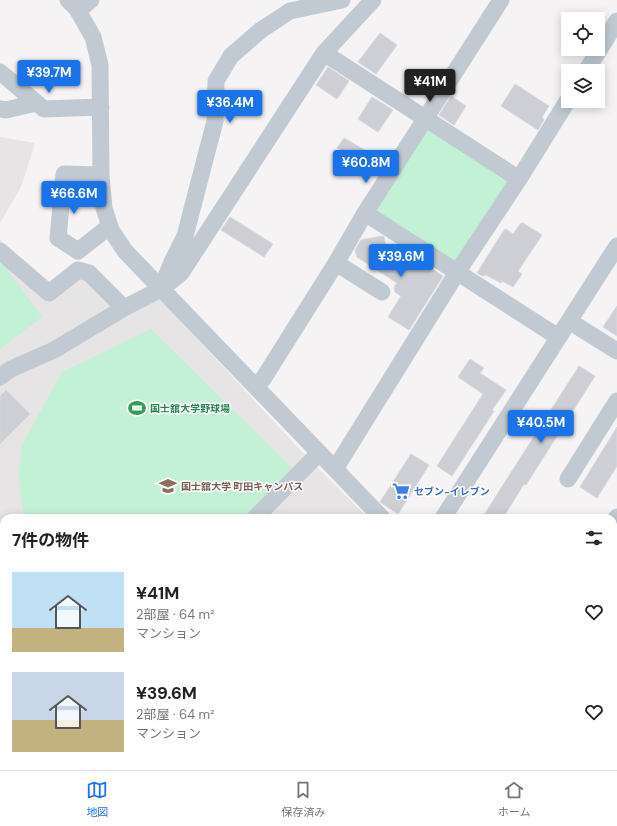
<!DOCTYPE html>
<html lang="ja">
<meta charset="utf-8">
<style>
:root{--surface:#fff;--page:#f2f2f2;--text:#222;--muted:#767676;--line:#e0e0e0;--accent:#1a73e8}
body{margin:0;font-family:"DM Sans","Noto Sans JP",sans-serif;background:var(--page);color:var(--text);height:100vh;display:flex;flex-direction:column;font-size:15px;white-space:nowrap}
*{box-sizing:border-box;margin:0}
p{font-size:13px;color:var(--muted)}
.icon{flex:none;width:22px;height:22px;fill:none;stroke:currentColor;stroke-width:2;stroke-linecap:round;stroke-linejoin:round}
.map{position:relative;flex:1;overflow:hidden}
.side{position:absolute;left:0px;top:514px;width:617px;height:256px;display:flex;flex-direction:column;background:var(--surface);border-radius:12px 12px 0 0;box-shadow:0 2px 10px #0003}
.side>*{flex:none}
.tools{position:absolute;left:561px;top:12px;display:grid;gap:8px}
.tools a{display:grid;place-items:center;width:44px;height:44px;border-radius:0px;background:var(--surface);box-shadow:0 2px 10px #0003;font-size:20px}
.price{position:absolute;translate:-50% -34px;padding:0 9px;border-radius:4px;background:var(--accent);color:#fff;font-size:13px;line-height:26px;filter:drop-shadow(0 1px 2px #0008)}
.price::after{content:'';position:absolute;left:50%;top:24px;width:12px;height:9px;margin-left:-6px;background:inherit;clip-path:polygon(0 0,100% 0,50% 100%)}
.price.selected{background:#222;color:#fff}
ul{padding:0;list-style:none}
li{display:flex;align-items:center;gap:12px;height:100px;padding:0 12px}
li span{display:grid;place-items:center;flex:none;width:112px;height:80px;border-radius:0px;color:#555}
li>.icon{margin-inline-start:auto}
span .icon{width:48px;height:48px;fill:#fffc;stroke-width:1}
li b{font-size:17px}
h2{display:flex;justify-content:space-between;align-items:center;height:48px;padding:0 12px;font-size:17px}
.menu{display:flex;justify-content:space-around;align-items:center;height:56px;border-top:1px solid var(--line);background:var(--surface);font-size:11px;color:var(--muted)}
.menu a{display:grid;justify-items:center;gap:2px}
.menu .selected{color:var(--accent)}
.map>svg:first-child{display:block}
.education{fill:#e6e4e5}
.green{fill:#c3f1d5}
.building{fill:#cdcfd5;stroke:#d7d9de}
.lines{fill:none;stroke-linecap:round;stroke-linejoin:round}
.minor{stroke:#c1cad2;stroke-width:17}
.labels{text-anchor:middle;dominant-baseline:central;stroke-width:3;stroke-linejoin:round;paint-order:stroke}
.leisure-label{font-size:10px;font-weight:bold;fill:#27864d;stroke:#fff;text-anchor:start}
.education-label{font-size:10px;font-weight:bold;fill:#785e54;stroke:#fff;text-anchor:start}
.shop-label{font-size:10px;font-weight:bold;fill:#366cbe;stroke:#fff;text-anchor:start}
</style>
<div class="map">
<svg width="617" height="770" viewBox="0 0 617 770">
<rect width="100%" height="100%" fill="#f5f3f3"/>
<path class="education" d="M 0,137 L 35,143 L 21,187 L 0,223 Z
M 0,239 L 9,252 L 49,283 L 78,264 L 132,312 L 151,300 L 161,300 L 304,454 L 368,518 L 4,518 L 4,724 L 0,724 Z"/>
<path class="green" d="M 428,123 L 513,181 L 456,267 L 369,213 Z
M 0,260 L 42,317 L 0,349 Z
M 151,329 L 292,468 L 243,518 L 26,518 L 22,506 L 18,475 L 22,445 L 62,372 Z
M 459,766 L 558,766 L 558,770 L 457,770 Z"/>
<path class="building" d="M 380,33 L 397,45 L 376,74 L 358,62 Z
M 328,67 L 349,81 L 337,99 L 316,85 Z
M 515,84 L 549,106 L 542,117 L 544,120 L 538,130 L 501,106 Z
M 451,96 L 466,106 L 454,125 L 439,115 Z
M 372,97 L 393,110 L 378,132 L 358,119 Z
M 344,138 L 368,152 L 360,164 L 339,150 L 340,149 L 337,148 Z
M 230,217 L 273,244 L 264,257 L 221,230 Z
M 521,223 L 523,223 L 542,235 L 518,271 L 522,274 L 513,287 L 502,281 L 501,283 L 486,275 L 482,276 L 477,273 L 504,230 L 506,229 L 513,234 Z
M 382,236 L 384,237 L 386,246 L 395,244 L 398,246 L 400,256 L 410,254 L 443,276 L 409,330 L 388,317 L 401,296 L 395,292 L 394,287 L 397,283 L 357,257 L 355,250 L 361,240 Z
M 617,306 L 617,336 L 603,327 Z
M 470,359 L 484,368 L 480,373 L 506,390 L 492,410 L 494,411 L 452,476 L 437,466 L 483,394 L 458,377 Z
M 579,366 L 595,376 L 526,485 L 524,484 L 503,518 L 482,518 Z
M 6,390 L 30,414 L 0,444 L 0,396 Z
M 617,427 L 617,466 L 597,498 L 580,487 Z
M 411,454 L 429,465 L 398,514 L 380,502 Z"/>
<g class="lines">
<path class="minor" d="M 68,0 L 77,9 L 93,37 L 100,65 L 101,175 L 104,208 L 111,230 L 125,251 L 149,276 L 382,518
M 78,11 L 91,0
M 324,53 L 519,179
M 586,71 L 617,21
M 0,72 L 44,109 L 101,107
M 0,109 L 6,110 L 36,103
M 101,175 L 64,174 L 58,238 L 78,251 L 110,226
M 365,213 L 558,337
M 0,251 L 49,293 L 78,270 L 89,273 L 124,308
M 336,263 L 382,292
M 162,286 L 172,262 L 185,236 L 215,121 L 216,81 L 231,56 L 261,30 L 290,11 L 342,0
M 569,321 L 617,351
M 0,377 L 11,369 L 54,350 L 124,308 L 161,289 L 181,273 L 324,53 L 373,0
M 255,386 L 263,379 L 336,263 L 365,213 L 501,0
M 335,469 L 458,271 L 519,179 L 568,100
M 568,479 L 617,401
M 255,518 L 319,453
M 443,518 L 617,246
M 613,523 L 617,517
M 0,598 L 4,598
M 0,634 L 4,634
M 613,645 L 617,639
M 269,766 L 270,770
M 181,770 L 193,766
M 335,770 L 342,766
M 444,770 L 447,766"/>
</g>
<defs>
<g id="stadium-bare" transform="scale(1.38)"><path d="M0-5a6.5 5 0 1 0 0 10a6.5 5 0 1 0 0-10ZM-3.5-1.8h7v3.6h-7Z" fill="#2e9e5b" stroke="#fff" stroke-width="2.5" paint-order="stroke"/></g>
<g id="university-bare" transform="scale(1.38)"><path d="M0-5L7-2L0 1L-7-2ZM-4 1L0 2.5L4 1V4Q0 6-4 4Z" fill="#8d6e63" stroke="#fff" stroke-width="2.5" paint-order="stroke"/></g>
<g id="supermarket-bare" transform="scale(1.38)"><path d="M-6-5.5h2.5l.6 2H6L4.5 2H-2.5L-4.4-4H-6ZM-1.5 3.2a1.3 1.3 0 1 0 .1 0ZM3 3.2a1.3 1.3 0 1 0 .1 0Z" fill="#3f7fe0" stroke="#fff" stroke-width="2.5" paint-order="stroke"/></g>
</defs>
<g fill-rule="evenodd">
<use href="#stadium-bare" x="137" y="408"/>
<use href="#university-bare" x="168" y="486"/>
<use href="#supermarket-bare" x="401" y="491"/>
</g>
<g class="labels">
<g class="leisure-label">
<text x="150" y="408">国士舘大学野球場</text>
</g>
<g class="education-label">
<text x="181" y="486">国士舘大学 町田キャンパス</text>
</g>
<g class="shop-label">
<text x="414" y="491">セブン-イレブン</text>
</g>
</g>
</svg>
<div class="tools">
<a><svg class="icon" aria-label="locate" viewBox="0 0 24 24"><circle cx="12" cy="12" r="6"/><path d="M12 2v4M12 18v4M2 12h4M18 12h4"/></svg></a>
<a><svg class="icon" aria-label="layers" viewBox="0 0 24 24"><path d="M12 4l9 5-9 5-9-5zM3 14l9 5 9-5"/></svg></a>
</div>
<b class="price" style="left:49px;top:94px">¥39.7M</b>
<b class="price selected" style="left:430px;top:103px">¥41M</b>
<b class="price" style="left:230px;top:124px">¥36.4M</b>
<b class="price" style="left:366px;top:184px">¥60.8M</b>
<b class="price" style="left:74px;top:215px">¥66.6M</b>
<b class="price" style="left:401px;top:278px">¥39.6M</b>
<b class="price" style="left:541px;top:444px">¥40.5M</b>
<section class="side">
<h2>7件の物件<svg class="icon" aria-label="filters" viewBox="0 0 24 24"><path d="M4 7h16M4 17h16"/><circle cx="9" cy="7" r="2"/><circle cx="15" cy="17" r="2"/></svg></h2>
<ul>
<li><span style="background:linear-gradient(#bfe0f5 70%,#c2b280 0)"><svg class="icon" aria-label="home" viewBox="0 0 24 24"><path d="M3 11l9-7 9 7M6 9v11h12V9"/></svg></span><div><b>¥41M</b><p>2部屋 · 64 m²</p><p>マンション</p></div><svg class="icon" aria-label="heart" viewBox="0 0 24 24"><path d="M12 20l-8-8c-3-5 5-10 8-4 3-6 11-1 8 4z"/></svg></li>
<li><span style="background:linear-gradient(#c9d6e8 60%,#c2b280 0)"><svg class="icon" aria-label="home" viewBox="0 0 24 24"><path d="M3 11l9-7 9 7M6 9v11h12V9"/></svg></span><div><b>¥39.6M</b><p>2部屋 · 64 m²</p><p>マンション</p></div><svg class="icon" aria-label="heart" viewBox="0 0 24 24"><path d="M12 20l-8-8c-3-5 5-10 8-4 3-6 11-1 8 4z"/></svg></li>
</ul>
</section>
</div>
<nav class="menu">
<a class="selected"><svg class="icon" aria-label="map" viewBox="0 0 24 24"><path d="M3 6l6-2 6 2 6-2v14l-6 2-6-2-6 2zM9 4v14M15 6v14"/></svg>地図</a>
<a><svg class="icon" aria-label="saved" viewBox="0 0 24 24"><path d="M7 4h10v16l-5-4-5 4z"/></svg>保存済み</a>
<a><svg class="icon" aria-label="home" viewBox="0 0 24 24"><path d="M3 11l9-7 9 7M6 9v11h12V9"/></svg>ホーム</a>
</nav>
